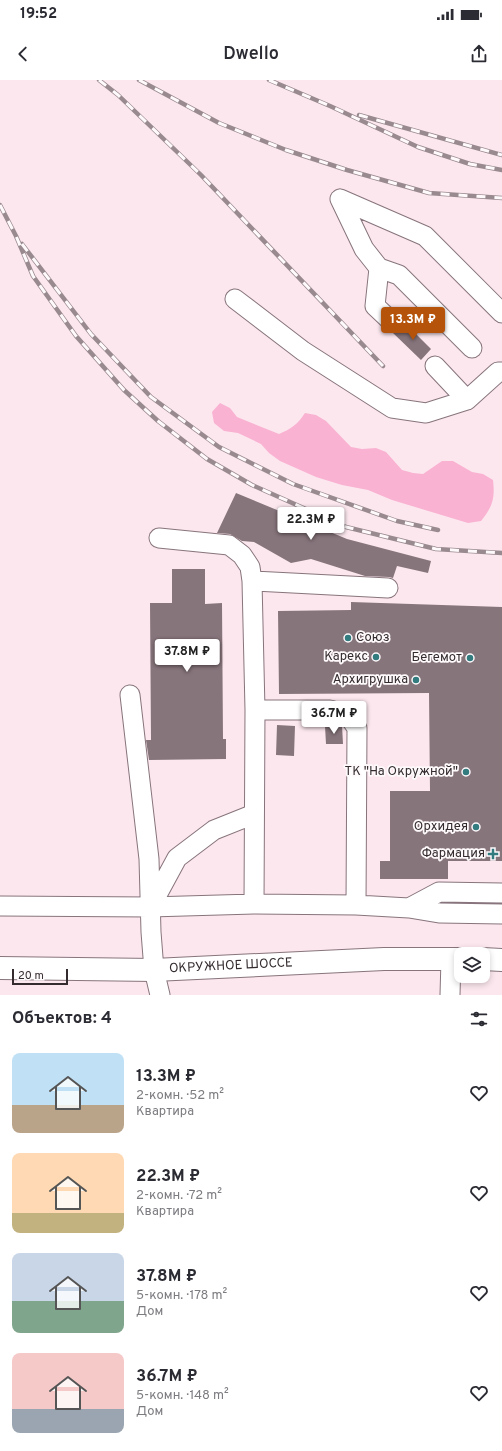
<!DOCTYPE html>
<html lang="ru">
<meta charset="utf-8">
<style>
:root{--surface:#fff;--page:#f7f7f7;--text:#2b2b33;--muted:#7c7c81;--accent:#b45309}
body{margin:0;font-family:Overpass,sans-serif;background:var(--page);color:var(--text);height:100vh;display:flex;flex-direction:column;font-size:15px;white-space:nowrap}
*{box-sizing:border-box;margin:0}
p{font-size:13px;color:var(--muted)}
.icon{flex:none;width:22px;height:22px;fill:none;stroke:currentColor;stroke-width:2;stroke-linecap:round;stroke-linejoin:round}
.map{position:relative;height:915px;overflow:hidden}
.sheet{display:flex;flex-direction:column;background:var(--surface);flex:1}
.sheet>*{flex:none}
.buttons{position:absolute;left:454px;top:867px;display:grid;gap:8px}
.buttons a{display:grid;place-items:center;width:36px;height:36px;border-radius:8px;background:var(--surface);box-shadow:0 2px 6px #0003;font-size:20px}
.scale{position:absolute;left:12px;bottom:10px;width:56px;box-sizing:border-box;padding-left:4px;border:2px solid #332b2e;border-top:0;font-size:11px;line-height:14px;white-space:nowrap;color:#332b2e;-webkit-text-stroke:3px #fef9fb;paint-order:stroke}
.price{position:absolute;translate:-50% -34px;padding:0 9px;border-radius:4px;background:#fff;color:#222;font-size:13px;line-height:26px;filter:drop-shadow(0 1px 2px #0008)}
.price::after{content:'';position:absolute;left:50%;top:24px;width:12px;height:9px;margin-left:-6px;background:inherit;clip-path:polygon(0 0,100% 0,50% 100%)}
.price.on{background:var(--accent);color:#fff}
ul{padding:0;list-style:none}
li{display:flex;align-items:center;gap:12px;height:100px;padding:0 12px}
li span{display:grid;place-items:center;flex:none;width:112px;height:80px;border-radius:8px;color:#555}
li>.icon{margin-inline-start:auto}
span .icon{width:48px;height:48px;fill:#fffc;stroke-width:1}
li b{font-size:17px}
h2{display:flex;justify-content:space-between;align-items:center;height:48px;padding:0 12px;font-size:17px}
.status{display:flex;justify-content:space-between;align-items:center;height:28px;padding:0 20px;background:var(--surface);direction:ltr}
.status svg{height:11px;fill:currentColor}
header{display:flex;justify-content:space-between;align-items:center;height:52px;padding:0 12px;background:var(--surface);font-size:18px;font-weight:600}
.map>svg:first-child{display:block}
.green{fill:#f9b2d1}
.building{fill:#87757c}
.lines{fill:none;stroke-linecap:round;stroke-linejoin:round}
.minor-casing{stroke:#87747c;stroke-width:21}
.major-casing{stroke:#87747c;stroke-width:24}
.minor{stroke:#fff;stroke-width:19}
.major{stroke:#fff;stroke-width:22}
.rail-casing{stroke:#998a90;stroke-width:4.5}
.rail{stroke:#fef9fb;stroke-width:3;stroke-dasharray:9;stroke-linecap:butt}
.poi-dot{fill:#327b7f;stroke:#fef9fb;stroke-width:1.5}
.labels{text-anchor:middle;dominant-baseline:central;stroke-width:3.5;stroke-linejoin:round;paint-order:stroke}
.poi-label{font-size:13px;fill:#332b2e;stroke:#fef9fb;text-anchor:end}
.street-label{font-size:13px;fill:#332b2e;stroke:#fef9fb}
</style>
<div class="status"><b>19:52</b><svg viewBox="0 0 49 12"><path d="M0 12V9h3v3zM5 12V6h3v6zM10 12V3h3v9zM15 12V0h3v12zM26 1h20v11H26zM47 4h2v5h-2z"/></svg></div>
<header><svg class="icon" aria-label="back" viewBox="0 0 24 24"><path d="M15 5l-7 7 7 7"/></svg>Dwello<svg class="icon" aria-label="share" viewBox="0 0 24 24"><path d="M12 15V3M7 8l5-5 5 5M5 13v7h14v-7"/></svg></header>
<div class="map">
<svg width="502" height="915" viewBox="0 0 502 915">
<rect width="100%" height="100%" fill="#fce7ef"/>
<path class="green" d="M 220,323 L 230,328 L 237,337 L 279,354 C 291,349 298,344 305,333 L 316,335 L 326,341 L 351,367 L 362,369 L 376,368 L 386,372 L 402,390 L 413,393 L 423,394 L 442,381 L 453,381 L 472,392 L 483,394 L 493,400 C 495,418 493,426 481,441 L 468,443 L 392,420 L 368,410 L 342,405 L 316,397 L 280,381 L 269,373 L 261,364 L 238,353 L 224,351 L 214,343 L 212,332 Z"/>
<path class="building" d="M 403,241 L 431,269 L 421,280 L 393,253 L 400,249 L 403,245 Z
M 236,413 L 347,459 L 431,481 L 428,493 L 397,486 L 393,498 L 389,497 L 365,496 L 311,479 L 291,483 L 254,462 L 242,461 L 230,454 L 217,453 Z
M 172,489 L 205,489 L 205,524 L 222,523 L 223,659 L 226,659 L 226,679 L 149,680 L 146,660 L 151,660 L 150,523 L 172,523 Z
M 351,522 L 502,527 L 502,781 L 448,781 L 448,799 L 380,799 L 380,781 L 390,781 L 390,711 L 430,711 L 429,613 L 279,614 L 278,531 L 351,530 Z
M 277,645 L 295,646 L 294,676 L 276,675 Z
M 342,645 L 343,664 L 326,664 L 325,646 Z"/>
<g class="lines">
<g class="minor-casing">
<path id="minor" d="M 340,119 L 425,156 L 502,233
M 340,119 L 364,169 L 379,188 L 375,226 L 392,242
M 379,188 L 399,195 L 472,268
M 235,219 L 303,271 L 392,328 L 426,333 L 467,320 L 498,292 L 502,292
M 435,286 L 467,320
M 159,458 L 229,465 L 242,475 L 250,487 L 252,501 L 255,630 L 254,824
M 252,501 L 388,508
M 130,615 L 149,779 L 151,852 L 154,890 L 160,915
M 356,825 L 409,828 L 439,812 L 502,813
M 0,826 L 150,827 L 254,824 L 356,825 L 357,648 L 348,635 L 330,630 L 255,630
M 151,826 L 177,778 L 214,750 L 254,734
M 409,828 L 439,833 L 502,834
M 450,915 L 451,879"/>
</g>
<g class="major-casing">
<g id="major">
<path d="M 483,879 L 502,880"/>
<path id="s1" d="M 0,888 L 154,890 L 384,879 L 461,879"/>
</g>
</g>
<use href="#minor" class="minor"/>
<use href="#major" class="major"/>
<g class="rail-casing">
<path id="rail" d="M 99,0 L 118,15 L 201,95 L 383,286
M 139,0 L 219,43 L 286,70 L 347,90 L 429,113 L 502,118
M 269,0 L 330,26 L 418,67 L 470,84 L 502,90
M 359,35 L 502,75
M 0,125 L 16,156 L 33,196 L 76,256 L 124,310 L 158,341 L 207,379 L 252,405 L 346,447 L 436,469 L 502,473
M 22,164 L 91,254 L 151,317 L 219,367 L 293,404 L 397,441 L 438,450"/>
</g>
<use href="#rail" class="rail"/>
</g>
<g class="poi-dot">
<circle cx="348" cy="558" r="4"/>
<circle cx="376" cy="577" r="4"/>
<circle cx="470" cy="578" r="4"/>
<circle cx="416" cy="600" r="4"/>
<circle cx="466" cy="692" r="4"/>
<circle cx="476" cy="747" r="4"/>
<path d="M491 768h4v4h4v4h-4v4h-4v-4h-4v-4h4z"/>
</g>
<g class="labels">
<g class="poi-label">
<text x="356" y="558" text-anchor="start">Союз</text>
<text x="368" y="577">Карекс</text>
<text x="462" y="578">Бегемот</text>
<text x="408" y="600">Архигрушка</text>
<text x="458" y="692">ТК "На Окружной"</text>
<text x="468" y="747">Орхидея</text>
<text x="485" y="774">Фармация</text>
</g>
<g class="street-label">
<text stroke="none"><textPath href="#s1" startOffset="231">ОКРУЖНОЕ ШОССЕ</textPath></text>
</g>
</g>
</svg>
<div class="buttons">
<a><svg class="icon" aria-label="layers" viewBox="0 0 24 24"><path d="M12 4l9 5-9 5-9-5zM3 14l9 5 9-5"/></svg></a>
</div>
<div class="scale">20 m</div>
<b class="price on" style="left:413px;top:261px">13.3M ₽</b>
<b class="price" style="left:311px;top:461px">22.3M ₽</b>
<b class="price" style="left:187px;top:593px">37.8M ₽</b>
<b class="price" style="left:334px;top:655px">36.7M ₽</b>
</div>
<section class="sheet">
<h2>Объектов: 4<svg class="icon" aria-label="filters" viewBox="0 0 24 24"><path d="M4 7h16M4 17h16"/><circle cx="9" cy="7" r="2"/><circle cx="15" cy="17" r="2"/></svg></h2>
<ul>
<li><span style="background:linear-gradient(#bfe0f5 65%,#b9a48a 0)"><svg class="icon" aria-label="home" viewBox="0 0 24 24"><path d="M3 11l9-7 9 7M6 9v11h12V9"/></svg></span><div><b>13.3M ₽</b><p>2-комн. · 52 m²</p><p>Квартира</p></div><svg class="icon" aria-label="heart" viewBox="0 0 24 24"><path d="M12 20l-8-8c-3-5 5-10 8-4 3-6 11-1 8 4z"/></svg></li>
<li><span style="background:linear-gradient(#ffd9b3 75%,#c2b280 0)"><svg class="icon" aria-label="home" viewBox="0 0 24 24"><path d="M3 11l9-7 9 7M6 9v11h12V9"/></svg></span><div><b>22.3M ₽</b><p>2-комн. · 72 m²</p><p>Квартира</p></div><svg class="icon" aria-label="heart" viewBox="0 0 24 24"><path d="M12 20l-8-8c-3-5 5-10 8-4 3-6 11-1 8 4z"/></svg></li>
<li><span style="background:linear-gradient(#c9d6e8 60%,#7fa58c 0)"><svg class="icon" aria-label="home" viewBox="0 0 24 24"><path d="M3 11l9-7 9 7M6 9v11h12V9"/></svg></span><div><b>37.8M ₽</b><p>5-комн. · 178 m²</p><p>Дом</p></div><svg class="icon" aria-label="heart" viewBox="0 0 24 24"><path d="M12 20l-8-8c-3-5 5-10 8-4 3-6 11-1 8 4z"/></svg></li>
<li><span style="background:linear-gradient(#f6c9c9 70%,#9aa5b1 0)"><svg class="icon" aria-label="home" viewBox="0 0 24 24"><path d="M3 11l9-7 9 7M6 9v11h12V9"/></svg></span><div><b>36.7M ₽</b><p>5-комн. · 148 m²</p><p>Дом</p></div><svg class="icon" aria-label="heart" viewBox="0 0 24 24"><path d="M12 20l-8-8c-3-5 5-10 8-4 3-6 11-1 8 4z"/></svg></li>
</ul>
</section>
